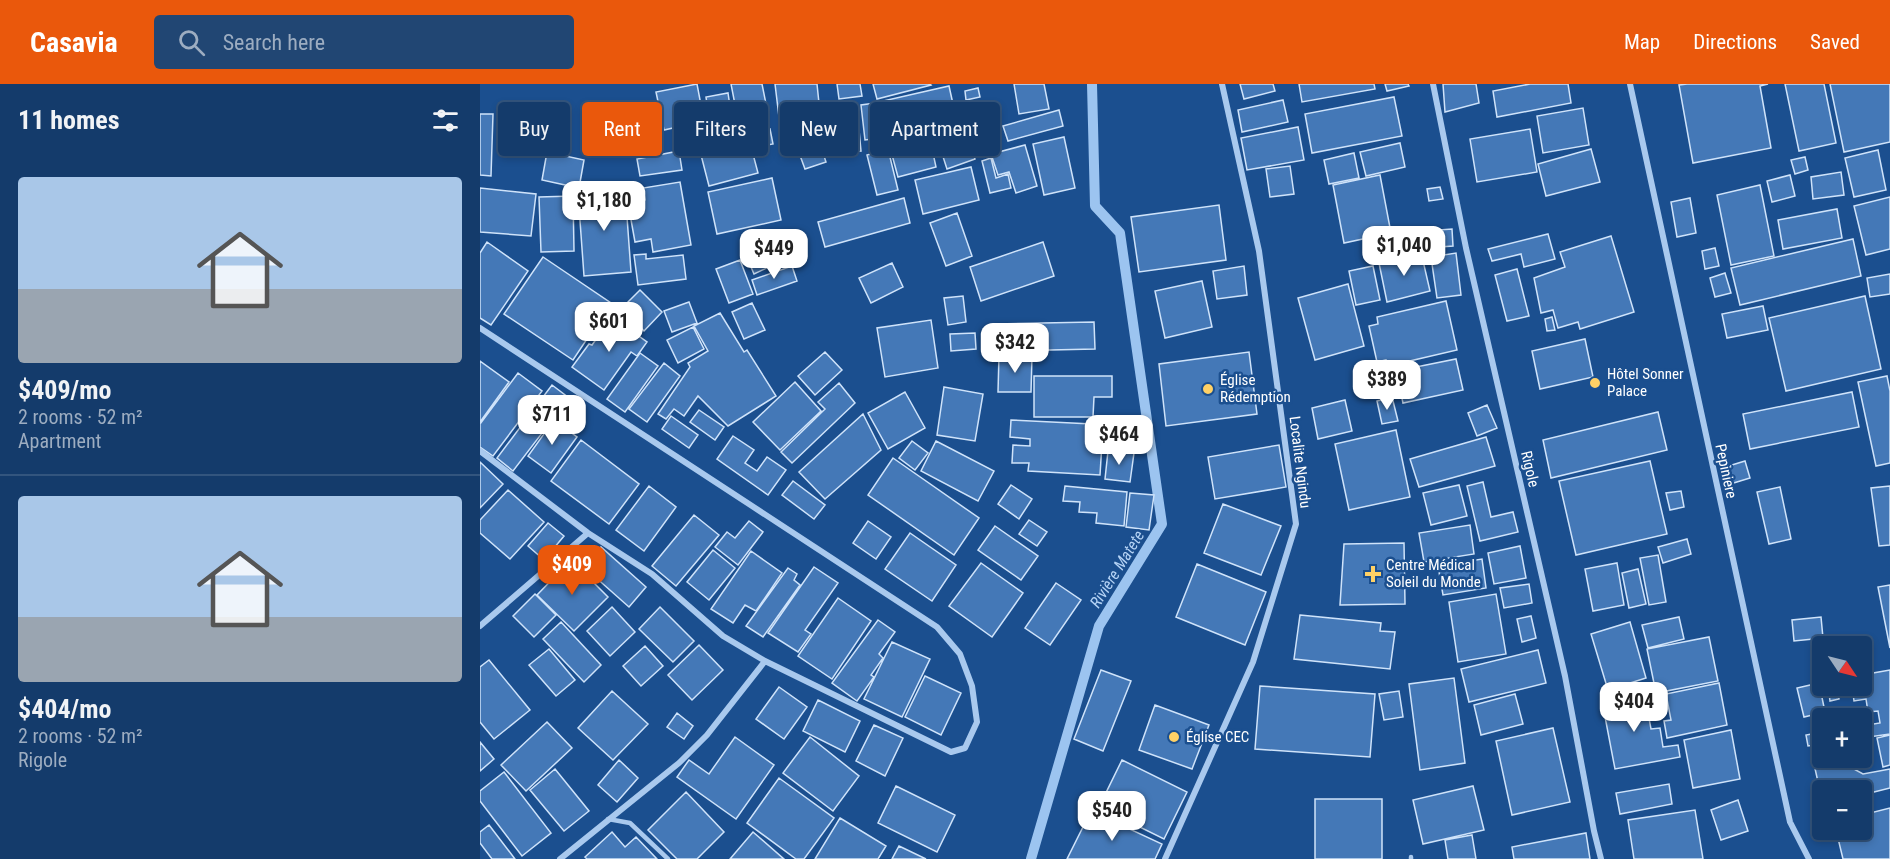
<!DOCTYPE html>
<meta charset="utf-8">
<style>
:root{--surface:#143b6b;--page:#214673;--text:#f1f3f6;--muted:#9dadc1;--line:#33557e;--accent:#ea580c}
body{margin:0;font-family:"Roboto Condensed",sans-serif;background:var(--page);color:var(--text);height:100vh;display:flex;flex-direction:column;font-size:22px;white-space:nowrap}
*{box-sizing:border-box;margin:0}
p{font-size:20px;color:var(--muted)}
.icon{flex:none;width:33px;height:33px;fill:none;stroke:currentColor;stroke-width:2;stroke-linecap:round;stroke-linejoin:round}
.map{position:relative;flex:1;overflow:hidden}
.side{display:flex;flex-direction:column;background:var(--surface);width:480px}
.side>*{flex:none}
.hud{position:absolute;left:18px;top:18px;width:570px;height:54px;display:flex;gap:12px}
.needle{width:39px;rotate:125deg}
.buttons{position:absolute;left:1332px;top:552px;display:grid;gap:12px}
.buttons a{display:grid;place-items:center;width:60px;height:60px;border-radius:6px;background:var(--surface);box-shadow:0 3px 9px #0003,0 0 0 2px var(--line);font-size:30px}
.price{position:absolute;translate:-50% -51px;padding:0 14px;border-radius:12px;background:#fff;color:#222;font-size:20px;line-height:39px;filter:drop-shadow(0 2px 3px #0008)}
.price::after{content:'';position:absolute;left:50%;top:36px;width:18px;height:14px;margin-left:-9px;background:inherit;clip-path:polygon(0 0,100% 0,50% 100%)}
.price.selected{background:var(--accent);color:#fff}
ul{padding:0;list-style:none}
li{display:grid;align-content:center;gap:12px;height:318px;padding:0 18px}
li+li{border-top:2px solid var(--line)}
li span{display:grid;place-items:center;height:186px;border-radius:6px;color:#555}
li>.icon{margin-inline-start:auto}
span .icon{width:108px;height:108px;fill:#fffc;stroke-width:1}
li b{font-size:26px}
h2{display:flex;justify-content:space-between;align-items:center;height:72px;padding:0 18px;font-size:26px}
.tag{padding:0 21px;border-radius:6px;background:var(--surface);box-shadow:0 3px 9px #0003,0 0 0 2px var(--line);font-size:21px;line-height:54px}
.tag.selected{background:var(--accent);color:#fff}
header{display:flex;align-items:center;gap:36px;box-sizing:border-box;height:84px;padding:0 30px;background:var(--accent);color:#fff}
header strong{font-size:28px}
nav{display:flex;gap:33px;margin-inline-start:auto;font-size:21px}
.search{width:420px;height:54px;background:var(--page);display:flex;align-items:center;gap:15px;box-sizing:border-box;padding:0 21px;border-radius:6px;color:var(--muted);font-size:22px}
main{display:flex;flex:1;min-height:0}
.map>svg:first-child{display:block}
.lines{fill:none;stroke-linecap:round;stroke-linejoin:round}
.stream{stroke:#9cc4f0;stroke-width:10}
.building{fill:#4478b7;stroke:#cfe3fa;stroke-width:1.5}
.lane{stroke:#a9c9ee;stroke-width:4.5}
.street{stroke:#a9c9ee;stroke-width:6}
.poi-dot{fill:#ffd166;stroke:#1b4f8f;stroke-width:2}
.labels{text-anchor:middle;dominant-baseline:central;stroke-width:5;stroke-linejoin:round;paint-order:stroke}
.poi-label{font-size:15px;fill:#fff;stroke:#1b4f8f;text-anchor:start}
.street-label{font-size:15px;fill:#fff;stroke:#1b4f8f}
.water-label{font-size:16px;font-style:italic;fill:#b5d3f5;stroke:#1b4f8f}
</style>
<header>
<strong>Casavia</strong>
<div class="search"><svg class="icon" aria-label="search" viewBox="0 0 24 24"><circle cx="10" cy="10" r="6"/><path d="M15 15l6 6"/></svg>Search here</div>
<nav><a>Map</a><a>Directions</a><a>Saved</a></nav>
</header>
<main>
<section class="side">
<h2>11 homes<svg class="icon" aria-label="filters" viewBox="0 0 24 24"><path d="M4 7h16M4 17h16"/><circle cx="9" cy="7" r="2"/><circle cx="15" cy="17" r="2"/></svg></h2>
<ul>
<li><span style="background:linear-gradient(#a9c7e8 60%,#9aa5b1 0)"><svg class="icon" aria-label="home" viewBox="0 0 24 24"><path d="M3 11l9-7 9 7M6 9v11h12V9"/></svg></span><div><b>$409/mo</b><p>2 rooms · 52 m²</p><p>Apartment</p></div></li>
<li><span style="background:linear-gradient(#a9c7e8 65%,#9aa5b1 0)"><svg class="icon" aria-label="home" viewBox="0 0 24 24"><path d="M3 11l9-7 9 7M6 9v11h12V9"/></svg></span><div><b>$404/mo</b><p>2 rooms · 52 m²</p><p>Rigole</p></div></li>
</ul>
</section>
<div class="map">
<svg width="1410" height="775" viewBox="0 0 1410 775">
<rect width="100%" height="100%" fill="#1b4f8f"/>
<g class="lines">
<path class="stream" d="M 551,775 L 619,542 L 682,440 L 640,149 L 615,122 L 612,0"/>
</g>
<path class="building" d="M 217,0 L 224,37 L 184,46 L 176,8 Z
M 251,0 L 282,0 L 289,35 L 259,41 Z
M 295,0 L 337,0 L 340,29 L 299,33 Z
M 357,0 L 380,0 L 382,12 L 359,15 Z
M 393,0 L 450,0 L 451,1 L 397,15 Z
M 534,0 L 564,0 L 569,25 L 539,30 Z
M 760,0 L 793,0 L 795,7 L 764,15 Z
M 819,0 L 894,0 L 895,5 L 822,18 Z
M 905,0 L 928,0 L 929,2 L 907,7 Z
M 963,0 L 996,0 L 999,19 L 965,28 Z
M 1050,0 L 1088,0 L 1091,19 L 1017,33 L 1013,7 Z
M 1207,0 L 1288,0 L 1280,2 L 1291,64 L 1213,79 L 1199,1 Z
M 1305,0 L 1344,0 L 1356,59 L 1319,67 Z
M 1350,0 L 1410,0 L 1410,58 L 1364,68 Z
M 469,2 L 475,29 L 409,43 L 403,17 Z
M 498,4 L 500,13 L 486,16 L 485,7 Z
M 248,9 L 254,50 L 232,54 L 226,13 Z
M 914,13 L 922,52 L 832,69 L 825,30 Z
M 803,16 L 808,38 L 762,48 L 758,26 Z
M 395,19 L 400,54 L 385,56 L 381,21 Z
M 501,22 L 505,36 L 493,40 L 488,27 Z
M 377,24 L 381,67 L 357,69 L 353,27 Z
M 1103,24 L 1109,61 L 1063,69 L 1057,32 Z
M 579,26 L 583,42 L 528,57 L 523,42 Z
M 0,30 L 13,30 L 11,92 L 0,91 Z
M 175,37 L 180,66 L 159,69 L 154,40 Z
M 333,39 L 346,78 L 325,85 L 311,47 Z
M 818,43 L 824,76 L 767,86 L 761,54 Z
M 290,45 L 293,60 L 276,63 L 273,49 Z
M 1050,45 L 1057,88 L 997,98 L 990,55 Z
M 448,46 L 456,83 L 418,93 L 408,56 Z
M 486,47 L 495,75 L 467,85 L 458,57 Z
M 503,47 L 506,60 L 498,63 L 494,49 Z
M 584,53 L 595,104 L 564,111 L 553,60 Z
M 269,55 L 278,89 L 229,102 L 220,67 Z
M 920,59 L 925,83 L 886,92 L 880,68 Z
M 545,61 L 557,102 L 536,109 L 529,88 L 518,91 L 511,70 Z
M 408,65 L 418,106 L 397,111 L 387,71 Z
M 1111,65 L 1120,98 L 1066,112 L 1058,80 Z
M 1398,66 L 1406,106 L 1374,113 L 1365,74 Z
M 199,67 L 202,86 L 160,92 L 157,75 Z
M 67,68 L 104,76 L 99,104 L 62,96 Z
M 874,69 L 879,94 L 849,100 L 844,76 Z
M 1325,73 L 1328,86 L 1315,90 L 1311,76 Z
M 511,74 L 516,94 L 528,90 L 531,104 L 510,109 L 502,77 Z
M 810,82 L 814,110 L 790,113 L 786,85 Z
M 491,83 L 499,116 L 443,130 L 435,96 Z
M 1361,88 L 1364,111 L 1333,115 L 1331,93 Z
M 900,91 L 911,149 L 864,159 L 853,101 Z
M 1310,91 L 1315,112 L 1292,118 L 1287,97 Z
M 292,94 L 301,136 L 237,150 L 228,108 Z
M 200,98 L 211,161 L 173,168 L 171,155 L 155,158 L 148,119 L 165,116 L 163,104 Z
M 1280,101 L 1294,172 L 1251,181 L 1237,111 Z
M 960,103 L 963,115 L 949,117 L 947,105 Z
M 0,104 L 56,110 L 51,152 L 0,148 Z
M 145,105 L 151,188 L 104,192 L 98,109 Z
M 93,112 L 94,167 L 61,168 L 59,113 Z
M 1410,113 L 1410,165 L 1386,171 L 1374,122 Z
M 424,114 L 430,139 L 345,163 L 338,138 Z
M 1210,114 L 1216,149 L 1197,153 L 1191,118 Z
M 739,121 L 746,176 L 659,188 L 651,133 Z
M 1357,125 L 1362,154 L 1303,165 L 1298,136 Z
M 477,129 L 492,172 L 466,182 L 450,139 Z
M 972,145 L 973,162 L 932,165 L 931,148 Z
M 1068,150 L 1075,175 L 1044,183 L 1041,170 L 1012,177 L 1008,165 Z
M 303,152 L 312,172 L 274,190 L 265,169 Z
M 1131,152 L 1154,228 L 1100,245 L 1098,238 L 1078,244 L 1073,226 L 1061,229 L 1054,194 L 1085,183 L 1080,168 Z
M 1373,155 L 1381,192 L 1260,221 L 1251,184 Z
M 7,158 L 48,187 L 11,241 L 0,234 L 0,169 Z
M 563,158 L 574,192 L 501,217 L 490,183 Z
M 1235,164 L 1239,182 L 1225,185 L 1222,167 Z
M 941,168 L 950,207 L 907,218 L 899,179 Z
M 976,169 L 981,211 L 957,214 L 951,173 Z
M 166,170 L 166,175 L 203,171 L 206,195 L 158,201 L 154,171 Z
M 63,173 L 131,219 L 93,276 L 24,230 Z
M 260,176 L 273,210 L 249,219 L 236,185 Z
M 412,179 L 423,203 L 391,219 L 379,194 Z
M 312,182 L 317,197 L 277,211 L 272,196 Z
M 764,182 L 767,211 L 737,215 L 733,187 Z
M 893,182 L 900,216 L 876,221 L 869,187 Z
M 1037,185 L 1049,232 L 1027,237 L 1015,191 Z
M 1245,189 L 1251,209 L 1235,213 L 1230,194 Z
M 1410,190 L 1410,210 L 1390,213 L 1387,194 Z
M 722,197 L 732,243 L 685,254 L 675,207 Z
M 868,200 L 884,262 L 835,276 L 818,214 Z
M 160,206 L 182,228 L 164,247 L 142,224 Z
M 483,212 L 486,238 L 468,241 L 464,214 Z
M 1385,212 L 1401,285 L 1306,307 L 1289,234 Z
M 966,217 L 977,266 L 908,282 L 906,276 L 897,278 L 889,242 L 898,240 L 897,233 Z
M 209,218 L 217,239 L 192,248 L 184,227 Z
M 272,219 L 285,246 L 264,255 L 252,228 Z
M 1283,222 L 1288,246 L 1247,254 L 1242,230 Z
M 240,229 L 264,268 L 267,266 L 296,312 L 248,342 L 218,312 L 204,332 L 194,325 L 186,335 L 178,330 L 210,283 L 208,279 L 228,267 L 214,242 Z
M 132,233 L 167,258 L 157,272 L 151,268 L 124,306 L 92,283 L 109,260 L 112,261 Z
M 1072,233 L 1075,246 L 1067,247 L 1065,235 Z
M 451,236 L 458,284 L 405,293 L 397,244 Z
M 614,238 L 615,265 L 518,267 L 517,240 Z
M 213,243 L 224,265 L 198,279 L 187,256 Z
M 495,249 L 496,265 L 471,267 L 470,250 Z
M 1105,255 L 1113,293 L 1060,305 L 1052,267 Z
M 345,268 L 362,286 L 335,311 L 318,292 Z
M 769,268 L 777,330 L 686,342 L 679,280 Z
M 160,269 L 178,282 L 145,328 L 127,315 Z
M 519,271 L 552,272 L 551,308 L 518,308 Z
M 976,275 L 983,306 L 923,319 L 916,287 Z
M 0,277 L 29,298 L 0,338 Z
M 184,279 L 200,292 L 167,338 L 149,325 Z
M 38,289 L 62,307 L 13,372 L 0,363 L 0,340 Z
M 554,292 L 632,292 L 632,313 L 614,313 L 613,333 L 554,333 Z
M 1407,292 L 1410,307 L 1410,379 L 1396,382 L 1378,298 Z
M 315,298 L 341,327 L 300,366 L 273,338 Z
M 359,299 L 375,319 L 312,379 L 301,368 L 345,325 L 338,318 Z
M 72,301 L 89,314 L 33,387 L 17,374 Z
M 464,303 L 503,310 L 495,357 L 457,351 Z
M 425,308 L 445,344 L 408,365 L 388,329 Z
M 1372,308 L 1379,343 L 1270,365 L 1263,330 Z
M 912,313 L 918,337 L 902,340 L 897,317 Z
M 865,316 L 872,347 L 838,355 L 832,324 Z
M 1007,321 L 1017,344 L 997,352 L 988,329 Z
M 219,326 L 244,343 L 235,356 L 210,338 Z
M 1178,328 L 1187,366 L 1071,394 L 1063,356 Z
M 383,330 L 401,366 L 345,415 L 319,388 Z
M 191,332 L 218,351 L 209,364 L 182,345 Z
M 74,336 L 97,353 L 71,389 L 48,372 Z
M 531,336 L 632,341 L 631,359 L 622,359 L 620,391 L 548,387 L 549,379 L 532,379 L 533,361 L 550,362 L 550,355 L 530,353 Z
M 916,346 L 930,413 L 869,426 L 855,360 Z
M 253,352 L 274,366 L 265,379 L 277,387 L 287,373 L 306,386 L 288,411 L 237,375 Z
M 1006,353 L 1015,382 L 939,403 L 930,375 Z
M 101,356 L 159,400 L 129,440 L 71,397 Z
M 432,357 L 448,369 L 435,386 L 419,374 Z
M 456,357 L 514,387 L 498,417 L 441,387 Z
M 799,361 L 806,403 L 735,415 L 728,373 Z
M 628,367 L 654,369 L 650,398 L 625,395 Z
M 413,374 L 499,434 L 474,471 L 388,411 Z
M 1170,377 L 1187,450 L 1096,471 L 1079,397 Z
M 1265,377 L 1270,394 L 1247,401 L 1242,384 Z
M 0,378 L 23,400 L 0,424 Z
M 313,397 L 345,421 L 334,435 L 302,411 Z
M 1003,398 L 1011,433 L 1033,428 L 1038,448 L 1000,457 L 987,402 Z
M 531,401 L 552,415 L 539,435 L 518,420 Z
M 979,401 L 987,432 L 951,441 L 943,409 Z
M 169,402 L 196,423 L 164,467 L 136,446 Z
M 585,402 L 647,408 L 644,442 L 616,439 L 617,429 L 599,428 L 600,418 L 583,417 Z
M 1410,402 L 1410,461 L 1399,462 L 1391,404 Z
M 1300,403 L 1311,455 L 1289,460 L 1277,408 Z
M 28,406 L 64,438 L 30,475 L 0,449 L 0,436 Z
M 1201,407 L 1204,423 L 1190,426 L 1186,409 Z
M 650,409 L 674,411 L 669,446 L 646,443 Z
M 743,420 L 801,442 L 781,491 L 724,469 Z
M 214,431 L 239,451 L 196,502 L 172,482 Z
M 549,436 L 567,448 L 557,462 L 539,450 Z
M 269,437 L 283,448 L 258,481 L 235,463 L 247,448 L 255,454 Z
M 388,437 L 411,453 L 396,475 L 373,459 Z
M 68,439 L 84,452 L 64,476 L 48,462 Z
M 990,441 L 994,470 L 944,478 L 939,449 Z
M 515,442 L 558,472 L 541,496 L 498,466 Z
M 430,449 L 476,481 L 452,517 L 405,485 Z
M 1207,455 L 1211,470 L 1183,479 L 1178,463 Z
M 924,459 L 925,520 L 860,521 L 864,460 Z
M 108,462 L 111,464 L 114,462 L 119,466 L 121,463 L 166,503 L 149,523 L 96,476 Z
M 1040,462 L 1046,494 L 1014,500 L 1008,469 Z
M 233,466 L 255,484 L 229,516 L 207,498 Z
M 271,467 L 302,489 L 276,527 L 265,521 L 253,539 L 231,525 Z
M 1178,471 L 1186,518 L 1169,521 L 1160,474 Z
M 1002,475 L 1006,504 L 963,511 L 958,482 Z
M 91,476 L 128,513 L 94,547 L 57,511 Z
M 501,479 L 543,509 L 512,553 L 469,522 Z
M 1137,479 L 1144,521 L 1113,527 L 1105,485 Z
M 717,480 L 786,508 L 765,561 L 696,533 Z
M 334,483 L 358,499 L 325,546 L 331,550 L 318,568 L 288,549 Z
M 308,484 L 317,490 L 314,496 L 320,501 L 283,553 L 266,542 Z
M 1158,485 L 1166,520 L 1149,524 L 1142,489 Z
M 576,499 L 601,516 L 570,561 L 545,544 Z
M 1049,500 L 1052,519 L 1024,524 L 1020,504 Z
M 1410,501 L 1410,564 L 1398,503 Z
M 55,510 L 76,531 L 54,553 L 33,532 Z
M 1016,510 L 1026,570 L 978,578 L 969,518 Z
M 358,514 L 391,537 L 352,595 L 318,572 Z
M 132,523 L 155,548 L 130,572 L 107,547 Z
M 180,523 L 214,557 L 193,578 L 159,545 Z
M 820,531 L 901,539 L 900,547 L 915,548 L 910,585 L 814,575 Z
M 1051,532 L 1056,554 L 1042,558 L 1037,535 Z
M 1199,533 L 1204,555 L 1168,564 L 1162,541 Z
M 1341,533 L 1343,554 L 1314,557 L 1312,536 Z
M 398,536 L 415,548 L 399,570 L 403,574 L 391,591 L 394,593 L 377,617 L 352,599 Z
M 81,538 L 121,581 L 104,598 L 63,555 Z
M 1150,538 L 1166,594 L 1128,606 L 1111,550 Z
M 1229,553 L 1238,597 L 1176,609 L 1167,565 Z
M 412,558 L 450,575 L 422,633 L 384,615 Z
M 219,561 L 243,586 L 212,616 L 188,591 Z
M 165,562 L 183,582 L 161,602 L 143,582 Z
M 69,565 L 95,596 L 76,612 L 49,581 Z
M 1058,566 L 1066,599 L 989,618 L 981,585 Z
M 9,576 L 50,626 L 14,655 L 0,638 L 0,583 Z
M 621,586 L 651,597 L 623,667 L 594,655 Z
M 1410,586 L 1410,650 L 1382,654 L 1382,642 L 1400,639 L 1398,627 L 1388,628 L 1386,615 L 1374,617 L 1372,602 L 1382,602 L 1382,591 Z
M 445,592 L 481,609 L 461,651 L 425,633 Z
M 974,594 L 985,679 L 940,686 L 929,600 Z
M 1239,599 L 1247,641 L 1187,654 L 1184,637 L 1191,636 L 1186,610 Z
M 1339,599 L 1345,628 L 1324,633 L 1317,604 Z
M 780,602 L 895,610 L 890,673 L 775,665 Z
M 1348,602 L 1368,602 L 1357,603 L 1359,615 L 1350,617 Z
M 299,603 L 327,623 L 304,655 L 276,635 Z
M 132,607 L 168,640 L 133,676 L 98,644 Z
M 919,607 L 923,633 L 904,636 L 899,610 Z
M 1164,608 L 1171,645 L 1180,644 L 1183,663 L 1198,661 L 1200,673 L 1135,685 L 1122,617 Z
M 1035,610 L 1043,640 L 1001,651 L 994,621 Z
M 338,616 L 380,637 L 365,668 L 323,647 Z
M 675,621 L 729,641 L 712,685 L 659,666 Z
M 197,629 L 213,642 L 204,655 L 187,643 Z
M 67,638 L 92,664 L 46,707 L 21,681 Z
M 394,641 L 423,654 L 405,692 L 376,677 Z
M 1073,644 L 1090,718 L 1032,731 L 1016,657 Z
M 1251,646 L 1260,695 L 1213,704 L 1204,656 Z
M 1342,648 L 1342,660 L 1328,662 L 1326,651 Z
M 1410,651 L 1410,681 L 1403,683 L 1397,654 Z
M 255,653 L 294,681 L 256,735 L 197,693 L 209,676 L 229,690 Z
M 330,653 L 379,692 L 353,727 L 303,689 Z
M 0,658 L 14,675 L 0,687 Z
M 1363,674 L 1371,674 L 1372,684 L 1383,690 L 1410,685 L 1410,704 L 1382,711 L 1382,706 L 1340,707 L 1334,680 Z
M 139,676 L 158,694 L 137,718 L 118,701 Z
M 642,676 L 707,708 L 684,755 L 619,723 Z
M 75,685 L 109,727 L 84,747 L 50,706 Z
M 24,688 L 71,749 L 42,772 L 0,717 L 0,707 Z
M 299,694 L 354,734 L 324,775 L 316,775 L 267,739 Z
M 1189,700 L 1192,720 L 1140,730 L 1136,709 Z
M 416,702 L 475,731 L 457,768 L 398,739 Z
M 993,702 L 1004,746 L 943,760 L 933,716 Z
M 206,708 L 244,748 L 217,775 L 197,775 L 168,746 Z
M 835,715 L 902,715 L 902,775 L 835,775 Z
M 1258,716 L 1268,747 L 1241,756 L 1231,726 Z
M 1410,724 L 1410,775 L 1363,775 L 1356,746 L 1382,746 L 1382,731 Z
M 1215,726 L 1223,775 L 1154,775 L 1148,736 Z
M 611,727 L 682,760 L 675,775 L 587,775 Z
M 360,734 L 406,762 L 398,775 L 335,775 Z
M 9,741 L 35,775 L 12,775 L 0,759 L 0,748 Z
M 132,748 L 145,763 L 156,753 L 177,775 L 107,775 L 105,773 Z
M 273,748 L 304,775 L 250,775 Z
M 1106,749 L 1110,775 L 1034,775 L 1032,763 Z
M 992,751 L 996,775 L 968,775 L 965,756 Z
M 419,762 L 446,775 L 412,775 Z"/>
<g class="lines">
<path class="lane" d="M 128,735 L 150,739 L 188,775
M 931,773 L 931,775"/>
<path class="street" d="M 953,0 L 986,164 L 1085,592 L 1114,747 L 1121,775
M 1150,0 L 1310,738 L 1329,775
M 0,244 L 457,543 L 480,570 L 492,602 L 497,638 L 485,664 L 471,668 L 285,577 L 243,552 L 172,490 L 108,449 L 0,367
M 0,542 L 108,449
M 80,775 L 199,679 L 227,651 L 285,577
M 685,775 L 773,578 L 816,440 L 779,167 L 742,0"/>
</g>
<g class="poi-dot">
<circle cx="1115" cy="299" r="6"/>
<circle cx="728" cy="305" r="6"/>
<path d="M890 481h6v6h6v6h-6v6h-6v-6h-6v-6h6z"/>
<circle cx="694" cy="653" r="6"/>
</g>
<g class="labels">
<g class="poi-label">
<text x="1127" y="290">Hôtel Sonner<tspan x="1127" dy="17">Palace</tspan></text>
<text x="740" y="296">Église<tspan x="740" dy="17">Rédemption</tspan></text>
<text x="906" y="481">Centre Médical<tspan x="906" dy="17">Soleil du Monde</tspan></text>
<text x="706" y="653">Église CEC</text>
</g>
<g class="street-label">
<text transform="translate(820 378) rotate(83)">Localite Ngindu</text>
<text transform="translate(1050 385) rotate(77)">Rigole</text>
<text transform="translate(1246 387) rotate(78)">Pepiniere</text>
</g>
<g class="water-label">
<text transform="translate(637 485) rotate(-58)">Rivière Matete</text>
</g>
</g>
</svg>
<div class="buttons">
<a><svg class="needle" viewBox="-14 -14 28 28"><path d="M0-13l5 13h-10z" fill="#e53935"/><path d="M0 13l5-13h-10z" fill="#9dadc1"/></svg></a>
<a>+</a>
<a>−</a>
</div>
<b class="price" style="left:124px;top:148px">$1,180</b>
<b class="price" style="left:924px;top:193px">$1,040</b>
<b class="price" style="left:294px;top:196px">$449</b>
<b class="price" style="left:129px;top:269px">$601</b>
<b class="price" style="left:535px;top:290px">$342</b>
<b class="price" style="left:907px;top:327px">$389</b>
<b class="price" style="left:72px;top:362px">$711</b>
<b class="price" style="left:639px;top:382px">$464</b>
<b class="price selected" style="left:92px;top:512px">$409</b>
<b class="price" style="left:1154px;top:649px">$404</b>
<b class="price" style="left:632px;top:758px">$540</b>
<div class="hud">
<a class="tag">Buy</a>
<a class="tag selected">Rent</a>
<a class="tag">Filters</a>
<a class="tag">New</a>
<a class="tag">Apartment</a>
</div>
</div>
</main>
